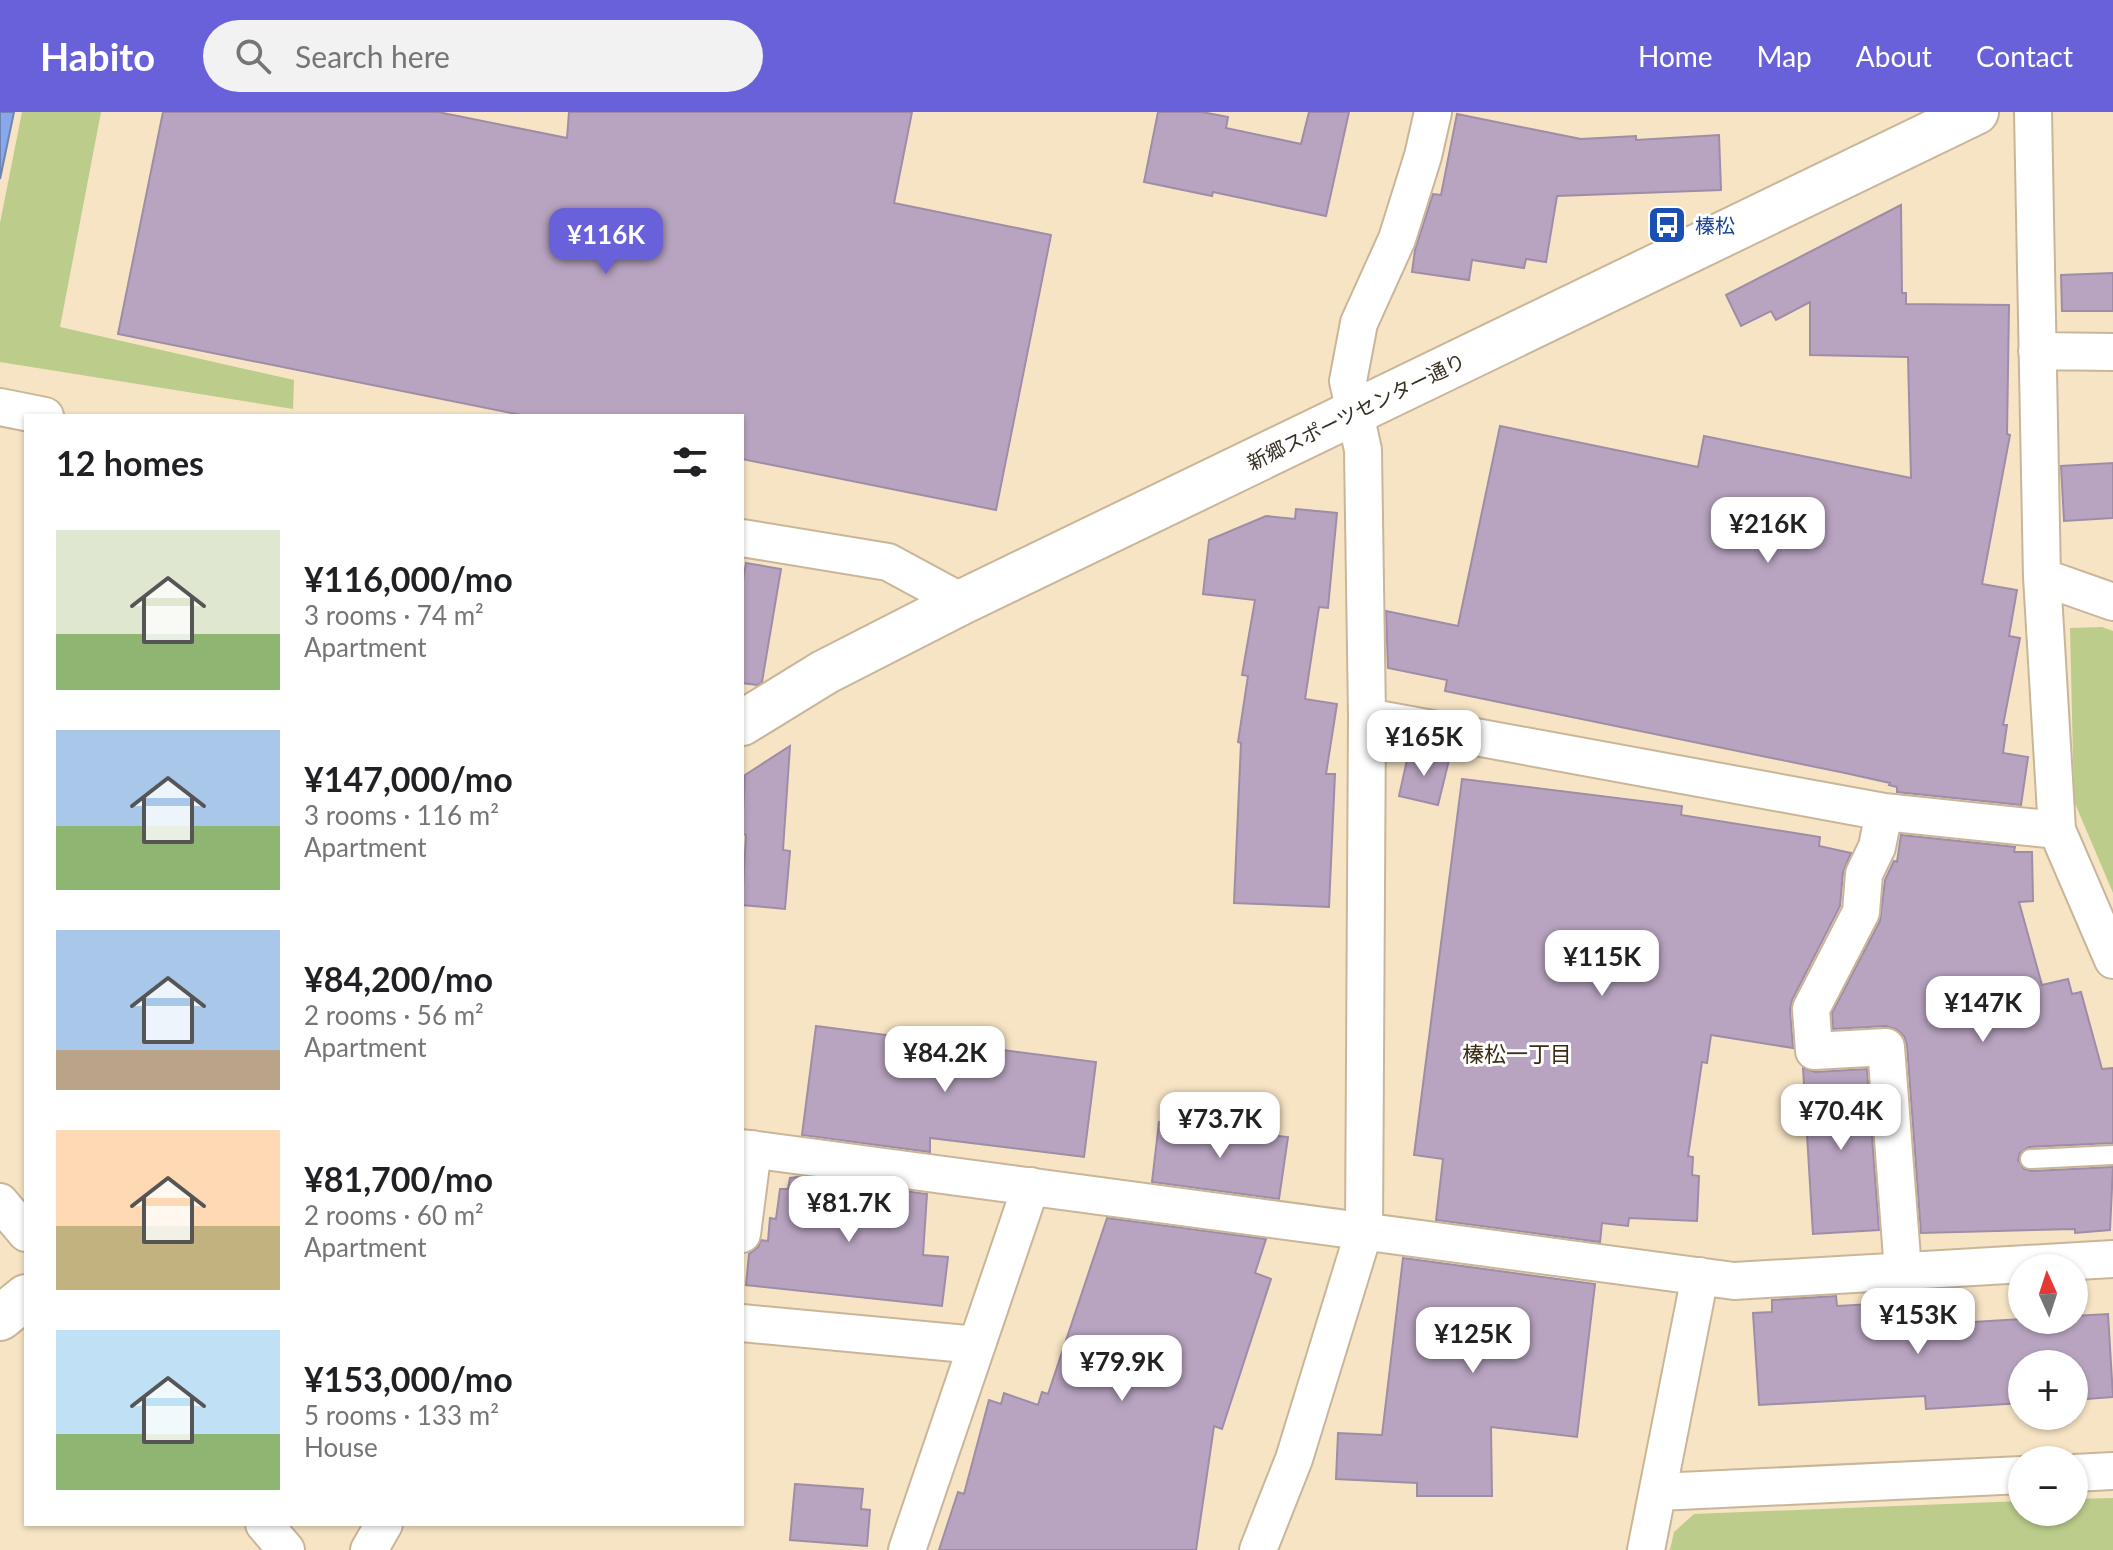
<!DOCTYPE html>
<meta charset="utf-8">
<style>
:root{--surface:#fff;--page:#f2f2f2;--text:#202124;--muted:#757577;--accent:#6961da}
body{margin:0;font-family:Lato,"Noto Sans JP",sans-serif;background:var(--page);color:var(--text);height:100vh;display:flex;flex-direction:column;font-size:30px;white-space:nowrap}
*{box-sizing:border-box;margin:0}
p{font-size:26px;color:var(--muted)}
.icon{flex:none;width:44px;height:44px;fill:none;stroke:currentColor;stroke-width:2;stroke-linecap:round;stroke-linejoin:round}
.map{position:relative;flex:1;overflow:hidden}
.side{position:absolute;left:24px;top:302px;width:720px;height:1112px;display:flex;flex-direction:column;background:var(--surface);border-radius:0px;box-shadow:0 2px 6px #0004}
.side>*{flex:none}
.needle{width:52px;rotate:357deg}
.tools{position:absolute;left:2008px;top:1142px;display:grid;gap:16px}
.tools a{display:grid;place-items:center;width:80px;height:80px;border-radius:50%;background:var(--surface);box-shadow:0 2px 6px #0004;font-size:40px}
.price{position:absolute;translate:-50% -68px;padding:0 18px;border-radius:16px;background:#fff;color:#222;font-size:26px;line-height:52px;filter:drop-shadow(0 2px 4px #0008)}
.price::after{content:'';position:absolute;left:50%;top:48px;width:24px;height:18px;margin-left:-12px;background:inherit;clip-path:polygon(0 0,100% 0,50% 100%)}
.price.current{background:var(--accent);color:#fff}
ul{padding:0;list-style:none}
li{display:flex;align-items:center;gap:24px;height:200px;padding:0 32px}
li span{display:grid;place-items:center;flex:none;width:224px;height:160px;border-radius:0px;color:#555}
li>.icon{margin-inline-start:auto}
span .icon{width:96px;height:96px;fill:#fffc;stroke-width:1}
li b{font-size:34px}
h2{display:flex;justify-content:space-between;align-items:center;height:96px;padding:0 32px;font-size:34px}
header{display:flex;align-items:center;gap:48px;box-sizing:border-box;height:112px;padding:0 40px;background:var(--accent);color:#fff}
header strong{font-size:38px}
nav{display:flex;gap:44px;margin-inline-start:auto;font-size:28px}
.search{width:560px;height:72px;background:var(--page);display:flex;align-items:center;gap:20px;box-sizing:border-box;padding:0 28px;border-radius:44px;color:var(--muted);font-size:30px}
.map>svg:first-child{display:block}
.green{fill:#bbcc8b}
.water{fill:#87a8ed;stroke:#6f84b0;stroke-width:2}
.building{fill:#b8a4c0;stroke:#9f8ca7;stroke-width:2}
.lines{fill:none;stroke-linecap:round;stroke-linejoin:round}
.service-casing{stroke:#c9b699;stroke-width:22}
.minor-casing{stroke:#c9b699;stroke-width:40}
.tertiary-casing{stroke:#c9b699;stroke-width:48}
.service{stroke:#fff;stroke-width:18}
.minor{stroke:#fff;stroke-width:36}
.tertiary{stroke:#fff;stroke-width:44}
.labels{text-anchor:middle;dominant-baseline:central;stroke-width:6;stroke-linejoin:round;paint-order:stroke}
.transit-label{font-size:20px;fill:#164399;stroke:#fff;text-anchor:start}
.street-label{font-size:20px;fill:#362f23;stroke:#fff}
.neighbourhood-label{font-size:22px;fill:#3b2b11;stroke:#fff}
</style>
<header>
<strong>Habito</strong>
<div class="search"><svg class="icon" aria-label="search" viewBox="0 0 24 24"><circle cx="10" cy="10" r="6"/><path d="M15 15l6 6"/></svg>Search here</div>
<nav><a>Home</a><a>Map</a><a>About</a><a>Contact</a></nav>
</header>
<div class="map">
<svg width="2113" height="1438" viewBox="0 0 2113 1438">
<rect width="100%" height="100%" fill="#f7e4c5"/>
<path class="green" d="M 22,0 L 101,0 L 60,215 L 294,268 L 293,297 L 0,250 L 0,111 Z
M 2102,515 L 2113,519 L 2113,781 L 2074,689 L 2070,516 Z
M 2113,1386 L 2113,1438 L 1670,1438 L 1674,1420 L 1694,1402 L 2022,1389 L 2022,1400 L 2074,1400 L 2074,1387 Z"/>
<path class="water" d="M 0,0 L 14,0 L 0,67 Z"/>
<path class="building" d="M 163,0 L 438,0 L 567,26 L 569,0 L 912,0 L 894,91 L 1051,123 L 996,398 L 742,347 L 742,304 L 526,304 L 118,222 Z
M 1158,0 L 1202,0 L 1228,5 L 1226,16 L 1301,32 L 1309,0 L 1349,0 L 1326,104 L 1213,80 L 1212,84 L 1144,70 Z
M 1457,2 L 1581,27 L 1636,24 L 1636,28 L 1719,23 L 1721,78 L 1557,84 L 1546,150 L 1526,147 L 1524,156 L 1472,148 L 1469,168 L 1412,160 L 1415,138 L 1433,82 L 1441,83 Z
M 1901,93 L 1902,181 L 1906,181 L 1906,192 L 2009,193 L 2007,322 L 2010,323 L 1982,472 L 2017,478 L 2009,524 L 2020,526 L 2003,613 L 2007,613 L 2003,641 L 2028,645 L 2021,693 L 1897,680 L 1897,675 L 1889,673 L 1890,671 L 1845,661 L 1445,579 L 1447,568 L 1388,556 L 1386,499 L 1458,514 L 1500,314 L 1698,355 L 1704,324 L 1911,366 L 1908,245 L 1810,243 L 1810,190 L 1776,208 L 1771,199 L 1741,214 L 1726,183 Z
M 2113,161 L 2113,199 L 2062,199 L 2061,163 Z
M 2113,351 L 2113,406 L 2064,409 L 2061,354 Z
M 1296,397 L 1337,401 L 1328,496 L 1319,495 L 1305,587 L 1337,592 L 1326,662 L 1335,662 L 1329,795 L 1234,791 L 1241,631 L 1238,630 L 1248,564 L 1242,563 L 1255,488 L 1203,482 L 1209,428 L 1266,404 L 1295,407 Z
M 746,451 L 781,457 L 762,570 L 757,573 L 742,571 L 742,474 Z
M 790,634 L 783,738 L 790,739 L 785,797 L 742,793 L 746,723 L 742,722 L 745,663 Z
M 1409,639 L 1449,648 L 1438,693 L 1399,684 Z
M 1462,667 L 1682,694 L 1681,703 L 1820,725 L 1819,734 L 1851,741 L 1843,760 L 1840,794 L 1792,888 L 1790,898 L 1793,936 L 1711,923 L 1707,951 L 1702,950 L 1688,1044 L 1693,1045 L 1692,1063 L 1699,1064 L 1697,1109 L 1629,1106 L 1628,1114 L 1602,1111 L 1600,1130 L 1436,1108 L 1443,1047 L 1414,1043 Z
M 1901,723 L 2015,735 L 2014,740 L 2032,740 L 2033,789 L 2019,790 L 2042,873 L 2068,867 L 2072,882 L 2081,880 L 2102,957 L 2113,956 L 2113,1031 L 2029,1035 L 2020,1041 L 2018,1048 L 2024,1057 L 2031,1059 L 2113,1055 L 2110,1118 L 2075,1121 L 2075,1117 L 1921,1121 L 1907,933 L 1904,924 L 1896,917 L 1886,914 L 1833,917 L 1832,901 L 1880,809 L 1885,768 L 1894,749 L 1897,750 Z
M 816,914 L 1096,950 L 1084,1045 L 930,1026 L 930,1040 L 802,1023 Z
M 1803,956 L 1815,960 L 1867,957 L 1879,1118 L 1813,1122 Z
M 1159,1010 L 1288,1025 L 1279,1087 L 1152,1070 Z
M 797,1065 L 927,1082 L 923,1143 L 948,1145 L 942,1194 L 746,1173 L 749,1142 L 758,1135 L 761,1128 L 768,1129 L 770,1106 L 776,1107 L 780,1077 L 788,1077 L 790,1066 Z
M 1107,1106 L 1266,1127 L 1255,1161 L 1271,1167 L 1222,1317 L 1214,1314 L 1196,1438 L 939,1438 L 958,1380 L 964,1382 L 989,1288 L 1001,1292 L 1004,1281 L 1038,1293 L 1042,1280 L 1048,1282 Z
M 1403,1146 L 1595,1172 L 1577,1325 L 1491,1315 L 1492,1384 L 1417,1384 L 1417,1371 L 1336,1367 L 1338,1321 L 1382,1323 Z
M 1836,1184 L 1837,1194 L 1890,1191 L 1891,1215 L 2022,1207 L 2074,1208 L 2074,1204 L 2108,1202 L 2113,1285 L 2074,1288 L 2074,1252 L 2022,1252 L 2022,1291 L 1926,1297 L 1925,1284 L 1759,1293 L 1753,1201 L 1772,1200 L 1772,1188 Z
M 795,1372 L 863,1377 L 861,1397 L 870,1398 L 867,1434 L 790,1428 Z"/>
<g class="lines">
<g class="service-casing">
<path id="service" d="M 2030,1047 L 2113,1043"/>
</g>
<g class="minor-casing">
<path id="minor" d="M 2033,0 L 2042,465 L 2057,718 L 2113,848
M 2037,239 L 2113,240
M 0,295 L 45,304
M 742,426 L 888,450 L 962,490
M 2042,465 L 2113,490
M 1367,605 L 1884,700 L 2057,718
M 1884,700 L 1877,735 L 1864,762 L 1861,800 L 1811,897 L 1814,939 L 1886,935 L 1903,1159
M 742,1036 L 1734,1169 L 2113,1147
M 0,1090 L 26,1121
M 742,1122 L 753,1037
M 742,1211 L 977,1233
M 2074,1361 L 2113,1359
M 1658,1380 L 2022,1363
M 264,1412 L 286,1438
M 369,1438 L 384,1412
M 907,1438 L 1031,1074
M 1258,1438 L 1294,1347 L 1364,1119 L 1367,605 L 1363,338 L 1348,269 L 1359,211 L 1397,127 L 1423,44 L 1433,0
M 1646,1438 L 1700,1164"/>
</g>
<g class="tertiary-casing">
<path id="tertiary" d="M 742,611 L 825,560 L 962,490 L 1976,0
M 0,1206 L 26,1185"/>
</g>
<use href="#service" class="service"/>
<use href="#minor" class="minor"/>
<use href="#tertiary" class="tertiary"/>
</g>
<defs>
<g id="bus-square" transform="scale(2)"><rect x="-9" y="-9" width="18" height="18" rx="4" fill="#1a4fb4" stroke="#fff"/><path d="M-5-6H5V4H4V6H2V4H-2V6H-4V4H-5ZM-3.5-4V0h7V-4ZM-3.5 1.2v1.5H-2V1.2ZM2 1.2v1.5H3.5V1.2Z" fill="#fff"/></g>
</defs>
<g fill-rule="evenodd">
<use href="#bus-square" x="1667" y="113"/>
</g>
<g class="labels">
<g class="transit-label">
<text x="1695" y="113">榛松</text>
</g>
<g class="street-label">
<text transform="translate(1356 299) rotate(-26)">新郷スポーツセンター通り</text>
</g>
<g class="neighbourhood-label">
<text x="1517" y="941">榛松一丁目</text>
</g>
</g>
</svg>
<div class="tools">
<a><svg class="needle" viewBox="-14 -14 28 28"><path d="M0-13l5 13h-10z" fill="#e53935"/><path d="M0 13l5-13h-10z" fill="#757577"/></svg></a>
<a>+</a>
<a>−</a>
</div>
<b class="price current" style="left:606px;top:164px">¥116K</b>
<b class="price" style="left:1768px;top:453px">¥216K</b>
<b class="price" style="left:1424px;top:666px">¥165K</b>
<b class="price" style="left:1602px;top:886px">¥115K</b>
<b class="price" style="left:1983px;top:932px">¥147K</b>
<b class="price" style="left:945px;top:982px">¥84.2K</b>
<b class="price" style="left:1841px;top:1040px">¥70.4K</b>
<b class="price" style="left:1220px;top:1048px">¥73.7K</b>
<b class="price" style="left:849px;top:1132px">¥81.7K</b>
<b class="price" style="left:1918px;top:1244px">¥153K</b>
<b class="price" style="left:1473px;top:1263px">¥125K</b>
<b class="price" style="left:1122px;top:1291px">¥79.9K</b>
<section class="side">
<h2>12 homes<svg class="icon" aria-label="filters" viewBox="0 0 24 24"><path d="M4 7h16M4 17h16"/><circle cx="9" cy="7" r="2"/><circle cx="15" cy="17" r="2"/></svg></h2>
<ul>
<li><span style="background:linear-gradient(#dfe7d0 65%,#8fb573 0)"><svg class="icon" aria-label="home" viewBox="0 0 24 24"><path d="M3 11l9-7 9 7M6 9v11h12V9"/></svg></span><div><b>¥116,000/mo</b><p>3 rooms · 74 m²</p><p>Apartment</p></div></li>
<li><span style="background:linear-gradient(#a9c7e8 60%,#8fb573 0)"><svg class="icon" aria-label="home" viewBox="0 0 24 24"><path d="M3 11l9-7 9 7M6 9v11h12V9"/></svg></span><div><b>¥147,000/mo</b><p>3 rooms · 116 m²</p><p>Apartment</p></div></li>
<li><span style="background:linear-gradient(#a9c7e8 75%,#b9a48a 0)"><svg class="icon" aria-label="home" viewBox="0 0 24 24"><path d="M3 11l9-7 9 7M6 9v11h12V9"/></svg></span><div><b>¥84,200/mo</b><p>2 rooms · 56 m²</p><p>Apartment</p></div></li>
<li><span style="background:linear-gradient(#ffd9b3 60%,#c2b280 0)"><svg class="icon" aria-label="home" viewBox="0 0 24 24"><path d="M3 11l9-7 9 7M6 9v11h12V9"/></svg></span><div><b>¥81,700/mo</b><p>2 rooms · 60 m²</p><p>Apartment</p></div></li>
<li><span style="background:linear-gradient(#bfe0f5 65%,#8fb573 0)"><svg class="icon" aria-label="home" viewBox="0 0 24 24"><path d="M3 11l9-7 9 7M6 9v11h12V9"/></svg></span><div><b>¥153,000/mo</b><p>5 rooms · 133 m²</p><p>House</p></div></li>
</ul>
</section>
</div>
